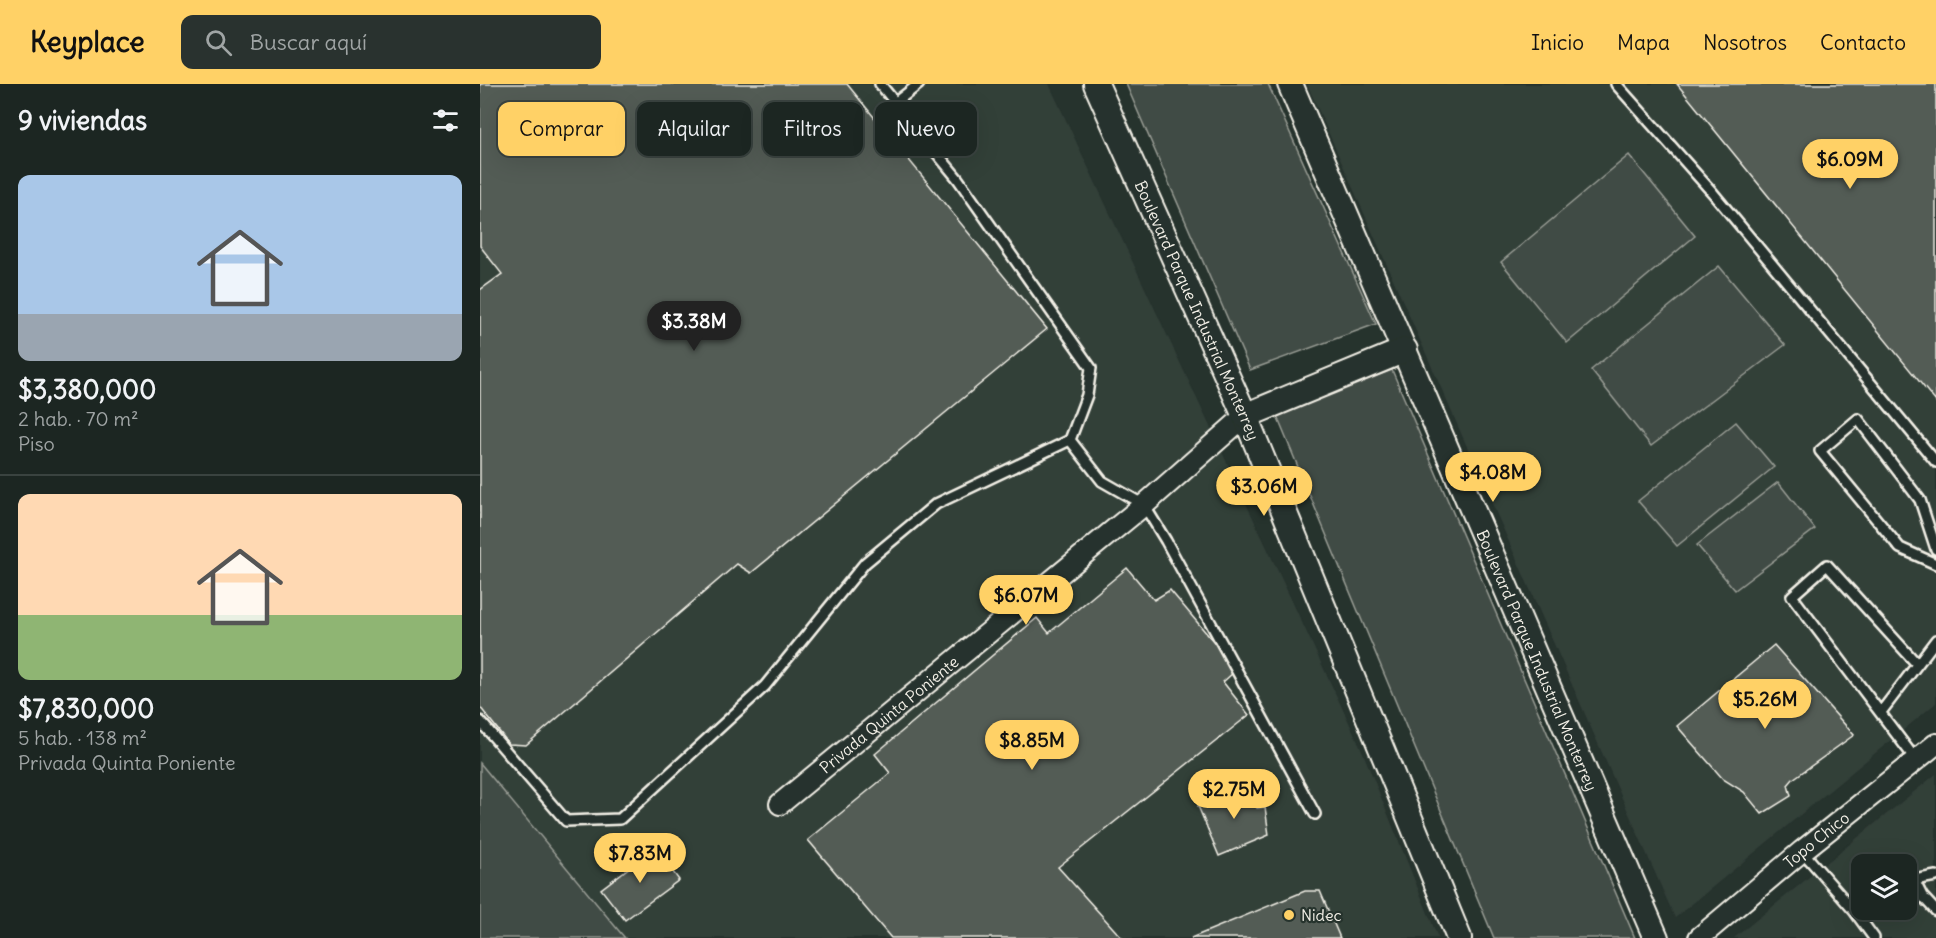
<!DOCTYPE html>
<html lang="es">
<meta charset="utf-8">
<style>
:root{--surface:#1c2622;--page:#29322f;--text:#f1f3f6;--muted:#a0a5a5;--line:#3a4340;--accent:#ffd166}
body{margin:0;font-family:Delius,sans-serif;background:var(--page);color:var(--text);height:100vh;display:flex;flex-direction:column;font-size:22px;white-space:nowrap}
*{box-sizing:border-box;margin:0}
p{font-size:20px;color:var(--muted)}
.icon{flex:none;width:33px;height:33px;fill:none;stroke:currentColor;stroke-width:2;stroke-linecap:round;stroke-linejoin:round}
.map{position:relative;flex:1;overflow:hidden}
.details{display:flex;flex-direction:column;background:var(--surface);width:480px}
.details>*{flex:none}
.top-card{position:absolute;left:18px;top:18px;width:570px;height:54px;display:flex;gap:12px}
.buttons{position:absolute;left:1371px;top:770px;display:grid;gap:12px}
.buttons a{display:grid;place-items:center;width:66px;height:66px;border-radius:12px;background:var(--surface);box-shadow:0 6px 24px #0002,0 0 0 2px var(--line);font-size:30px}
.price{position:absolute;translate:-50% -51px;padding:0 14px;border-radius:21px;background:var(--accent);color:#111;font-size:20px;line-height:39px;filter:drop-shadow(0 2px 3px #0008)}
.price::after{content:'';position:absolute;left:50%;top:36px;width:18px;height:14px;margin-left:-9px;background:inherit;clip-path:polygon(0 0,100% 0,50% 100%)}
.price.current{background:#222;color:#fff}
ul{padding:0;list-style:none}
li{display:grid;align-content:center;gap:12px;height:318px;padding:0 18px}
li+li{border-top:2px solid var(--line)}
li span{display:grid;place-items:center;height:186px;border-radius:12px;color:#555}
li>.icon{margin-inline-start:auto}
span .icon{width:108px;height:108px;fill:#fffc;stroke-width:1}
li b{font-size:26px}
h2{display:flex;justify-content:space-between;align-items:center;height:72px;padding:0 18px;font-size:26px}
.chip{padding:0 21px;border-radius:12px;background:var(--surface);box-shadow:0 6px 24px #0002,0 0 0 2px var(--line);font-size:21px;line-height:54px}
.chip.current{background:var(--accent);color:#111}
header{display:flex;align-items:center;gap:36px;box-sizing:border-box;height:84px;padding:0 30px;background:var(--accent);color:#111}
header strong{font-size:28px}
nav{display:flex;gap:33px;margin-inline-start:auto;font-size:21px}
.search{width:420px;height:54px;background:var(--page);display:flex;align-items:center;gap:15px;box-sizing:border-box;padding:0 21px;border-radius:12px;color:var(--muted);font-size:22px}
main{display:flex;flex:1;min-height:0}
.map>svg:first-child{display:block}
.built{fill:#333f39;fill-rule:evenodd}
.green{fill:#414b45;stroke:#9a9e96;stroke-width:1.5}
.building{fill:#525c55;stroke:#f4f1e8;stroke-width:1.5}
.lines{fill:none;stroke-linecap:round;stroke-linejoin:round}
.service-casing{stroke:#f4f1e8;stroke-width:14}
.minor-casing{stroke:#f4f1e8;stroke-width:24}
.tertiary-casing{stroke:#f4f1e8;stroke-width:28}
.service{stroke:#26332d;stroke-width:9}
.minor{stroke:#26332d;stroke-width:20}
.tertiary{stroke:#26332d;stroke-width:24}
.poi-dot{fill:#ffd166;stroke:#26332d;stroke-width:2}
.labels{text-anchor:middle;dominant-baseline:central;stroke-width:4.5;stroke-linejoin:round;paint-order:stroke}
.street-label{font-size:16px;fill:#f4f1e8;stroke:#26332d}
.poi-label{font-size:16px;fill:#f4f1e8;stroke:#26332d;text-anchor:start}
</style>
<header>
<strong>Keyplace</strong>
<div class="search"><svg class="icon" aria-label="search" viewBox="0 0 24 24"><circle cx="10" cy="10" r="6"/><path d="M15 15l6 6"/></svg>Buscar aquí</div>
<nav><a>Inicio</a><a>Mapa</a><a>Nosotros</a><a>Contacto</a></nav>
</header>
<main>
<section class="details">
<h2>9 viviendas<svg class="icon" aria-label="filters" viewBox="0 0 24 24"><path d="M4 7h16M4 17h16"/><circle cx="9" cy="7" r="2"/><circle cx="15" cy="17" r="2"/></svg></h2>
<ul>
<li><span style="background:linear-gradient(#a9c7e8 75%,#9aa5b1 0)"><svg class="icon" aria-label="home" viewBox="0 0 24 24"><path d="M3 11l9-7 9 7M6 9v11h12V9"/></svg></span><div><b>$3,380,000</b><p>2 hab. · 70 m²</p><p>Piso</p></div></li>
<li><span style="background:linear-gradient(#ffd9b3 65%,#8fb573 0)"><svg class="icon" aria-label="home" viewBox="0 0 24 24"><path d="M3 11l9-7 9 7M6 9v11h12V9"/></svg></span><div><b>$7,830,000</b><p>5 hab. · 138 m²</p><p>Privada Quinta Poniente</p></div></li>
</ul>
</section>
<div class="map">
<svg width="1456" height="854" viewBox="0 0 1456 854">
<rect width="100%" height="100%" fill="#26332d"/>
<filter id="ink" filterUnits="userSpaceOnUse"><feTurbulence type="fractalNoise" baseFrequency=".0167" numOctaves="2"/><feDisplacementMap in="SourceGraphic" scale="12" xChannelSelector="R" yChannelSelector="G"/><feConvolveMatrix kernelMatrix="1 2 1 2 8 2 1 2 1" color-interpolation-filters="sRGB"/></filter>
<g filter="url(#ink)">
<path class="built" d="M 0,0 L 569,0 L 881,664 L 958,854 L 145,854 L 0,679 Z
M 827,0 L 1456,0 L 1456,619 L 1195,834 Z
M 1456,690 L 1456,854 L 1254,854 ZM 1382,780 L 1426,780 L 1426,825 L 1382,825 Z"/>
<path class="green" d="M 646,0 L 788,0 L 896,240 L 770,286 Z
M 1149,71 L 1215,152 L 1087,259 L 1021,178 Z
M 1239,182 L 1305,261 L 1171,362 L 1111,286 Z
M 912,286 L 1155,854 L 1014,854 L 796,330 Z
M 1256,338 L 1294,383 L 1197,462 L 1158,417 Z
M 1298,398 L 1335,445 L 1255,506 L 1217,461 Z
M 0,679 L 139,847 L 145,854 L 0,854 Z"/>
<path class="building" d="M 0,0 L 367,0 L 567,245 L 271,489 L 257,480 L 46,661 L 29,660 L 0,623 L 0,206 L 22,190 L 0,162 Z
M 1197,0 L 1456,0 L 1456,318 Z
M 647,484 L 674,516 L 690,506 L 744,570 L 754,588 L 743,598 L 769,631 L 578,783 L 642,854 L 411,854 L 328,756 L 410,689 L 395,670 L 557,534 L 569,549 Z
M 1294,561 L 1374,651 L 1313,695 L 1308,701 L 1311,712 L 1282,730 L 1264,708 L 1243,695 L 1197,642 Z
M 768,701 L 777,724 L 785,723 L 789,751 L 739,772 L 718,722 Z
M 175,764 L 199,796 L 145,836 L 121,805 Z
M 825,807 L 840,807 L 860,854 L 711,854 Z"/>
<g class="lines">
<g class="service-casing">
<path id="service" d="M 400,0 L 478,95 L 611,284 L 607,311 L 590,356 L 622,397 L 664,421 L 686,457 L 835,730
M 1136,0 L 1233,109 L 1456,378
M 416,18 L 439,0
M 1456,465 L 1440,416 L 1378,335 L 1340,367 L 1420,464 L 1456,480
M 1401,628 L 1456,556
M 0,637 L 86,737 L 140,735 L 285,602 L 385,479 L 456,420 L 590,356
M 1436,676 L 1312,512 L 1347,481 L 1437,580
M 1322,767 L 1375,828 L 1394,854
M 1434,796 L 1442,812 L 1456,827
M 1426,799 L 1434,796 L 1456,792"/>
</g>
<g class="minor-casing">
<g id="minor">
<path id="s1" d="M 300,720 L 664,421 L 765,332"/>
<path id="s2" d="M 1219,854 L 1322,767 L 1456,660"/>
</g>
</g>
<g class="tertiary-casing">
<g id="tertiary">
<path id="s3" d="M 616,0 L 765,332 L 979,854"/>
<path id="s4" d="M 810,0 L 1176,854"/>
<path d="M 765,332 L 925,266"/>
</g>
</g>
<use href="#service" class="service"/>
<use href="#minor" class="minor"/>
<use href="#tertiary" class="tertiary"/>
</g>
</g>
<circle class="poi-dot" cx="809" cy="831" r="6"/>
<g class="labels">
<g class="street-label">
<text stroke="none"><textPath href="#s3" startOffset="248">Boulevard Parque Industrial Monterrey</textPath></text>
<text stroke="none"><textPath href="#s4" startOffset="627">Boulevard Parque Industrial Monterrey</textPath></text>
<text stroke="none"><textPath href="#s1" startOffset="141">Privada Quinta Poniente</textPath></text>
<text stroke="none"><textPath href="#s2" startOffset="153">Topo Chico</textPath></text>
</g>
<g class="poi-label">
<text x="821" y="831">Nidec</text>
</g>
</g>
</svg>
<div class="buttons">
<a><svg class="icon" aria-label="layers" viewBox="0 0 24 24"><path d="M12 4l9 5-9 5-9-5zM3 14l9 5 9-5"/></svg></a>
</div>
<b class="price" style="left:1370px;top:106px">$6.09M</b>
<b class="price current" style="left:214px;top:268px">$3.38M</b>
<b class="price" style="left:1013px;top:419px">$4.08M</b>
<b class="price" style="left:784px;top:433px">$3.06M</b>
<b class="price" style="left:546px;top:542px">$6.07M</b>
<b class="price" style="left:1285px;top:646px">$5.26M</b>
<b class="price" style="left:552px;top:687px">$8.85M</b>
<b class="price" style="left:754px;top:736px">$2.75M</b>
<b class="price" style="left:160px;top:800px">$7.83M</b>
<div class="top-card">
<a class="chip current">Comprar</a>
<a class="chip">Alquilar</a>
<a class="chip">Filtros</a>
<a class="chip">Nuevo</a>
</div>
</div>
</main>
